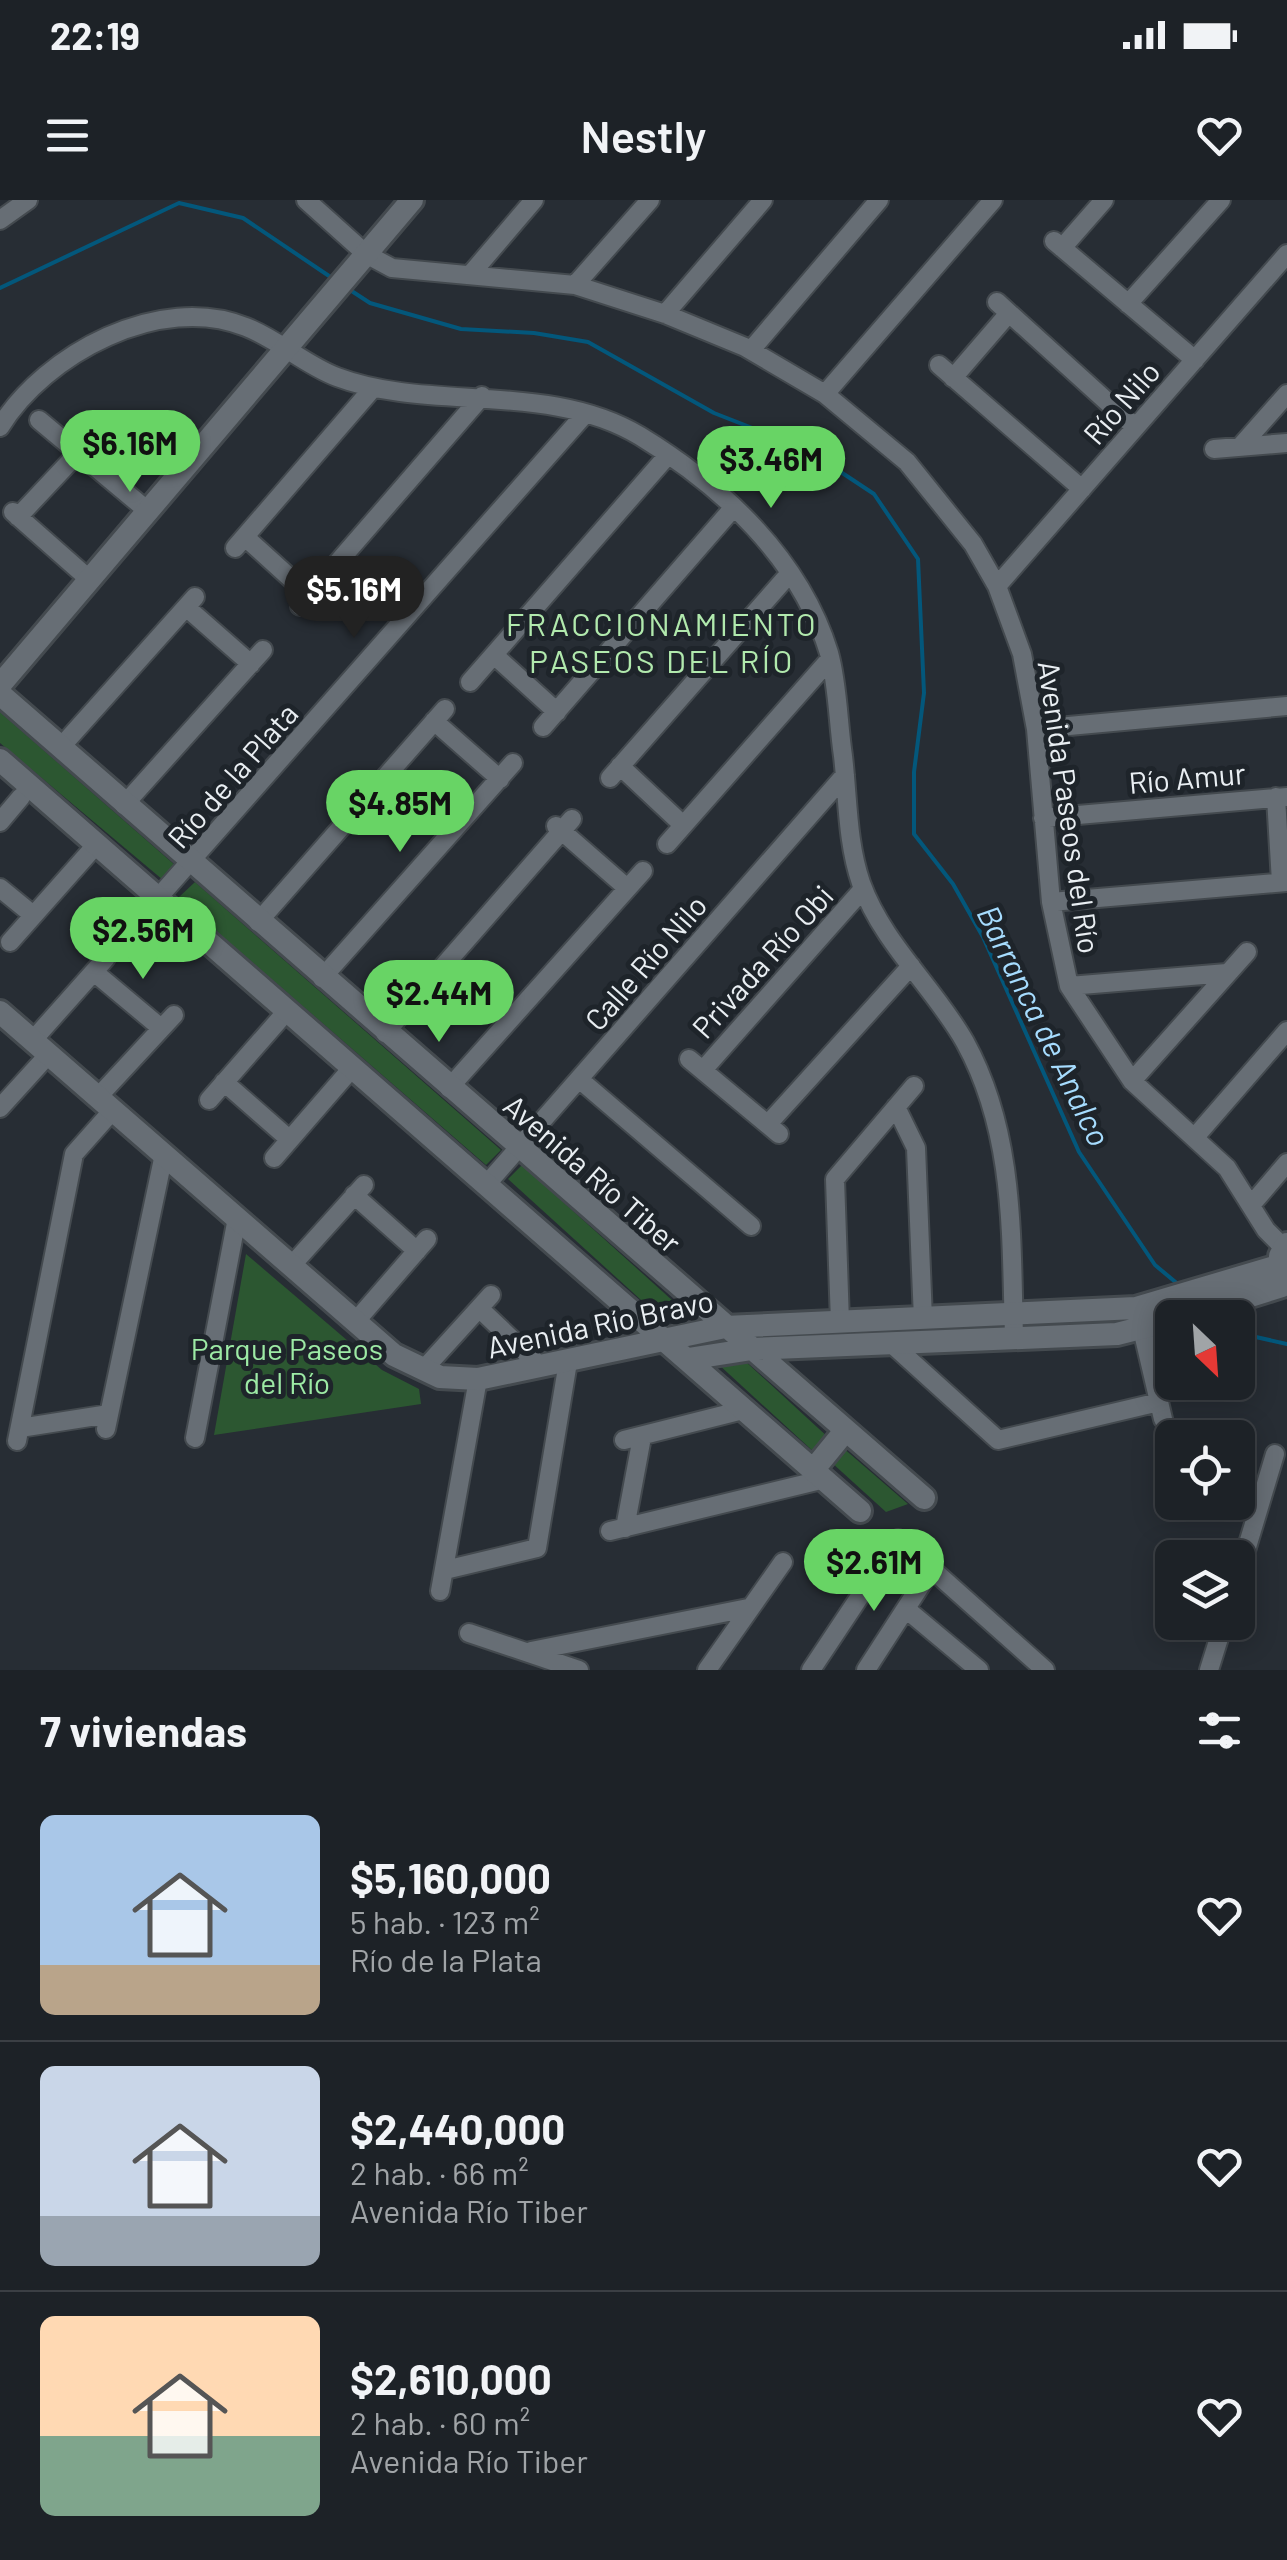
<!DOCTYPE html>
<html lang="es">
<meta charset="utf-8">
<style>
:root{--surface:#1d2227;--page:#2a2f33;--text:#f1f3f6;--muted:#a0a4a7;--line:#3b3f44;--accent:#68d465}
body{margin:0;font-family:Barlow,sans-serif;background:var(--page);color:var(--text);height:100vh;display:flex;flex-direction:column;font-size:38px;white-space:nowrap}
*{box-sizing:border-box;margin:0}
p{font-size:32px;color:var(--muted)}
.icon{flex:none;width:55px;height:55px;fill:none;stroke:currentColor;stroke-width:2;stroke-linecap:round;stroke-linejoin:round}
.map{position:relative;height:1470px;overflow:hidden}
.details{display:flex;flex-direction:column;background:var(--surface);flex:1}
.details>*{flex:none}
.needle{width:65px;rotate:155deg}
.buttons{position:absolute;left:1155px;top:1100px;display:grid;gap:20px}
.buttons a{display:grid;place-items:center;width:100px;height:100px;border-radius:15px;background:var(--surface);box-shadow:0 5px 25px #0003,0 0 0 2px var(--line);font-size:50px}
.price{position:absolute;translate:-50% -85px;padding:0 22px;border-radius:35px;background:var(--accent);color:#111;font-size:32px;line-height:65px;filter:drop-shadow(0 2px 5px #0008)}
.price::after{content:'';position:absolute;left:50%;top:60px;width:30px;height:22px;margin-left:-15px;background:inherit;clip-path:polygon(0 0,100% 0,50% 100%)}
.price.current{background:#222;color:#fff}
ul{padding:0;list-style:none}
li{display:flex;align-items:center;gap:30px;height:250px;padding:0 40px}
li+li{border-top:2px solid var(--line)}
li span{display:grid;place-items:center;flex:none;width:280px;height:200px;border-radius:15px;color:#555}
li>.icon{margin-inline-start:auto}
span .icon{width:120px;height:120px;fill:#fffc;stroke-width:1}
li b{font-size:42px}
h2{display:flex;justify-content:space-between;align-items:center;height:120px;padding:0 40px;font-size:42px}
.status{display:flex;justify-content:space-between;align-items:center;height:70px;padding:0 50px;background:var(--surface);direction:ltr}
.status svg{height:28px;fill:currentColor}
header{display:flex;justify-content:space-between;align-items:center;height:130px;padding:0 40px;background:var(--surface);font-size:45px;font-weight:600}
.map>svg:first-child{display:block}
.green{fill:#2c5731}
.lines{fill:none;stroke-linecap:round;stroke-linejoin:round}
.stream{stroke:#03577b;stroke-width:4}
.street-casing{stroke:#444a4f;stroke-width:22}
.secondary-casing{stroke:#444a4f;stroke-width:28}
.street{stroke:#676e75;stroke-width:18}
.secondary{stroke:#676e75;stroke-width:22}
.labels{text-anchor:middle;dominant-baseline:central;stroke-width:10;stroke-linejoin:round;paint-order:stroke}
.street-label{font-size:30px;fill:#e9eef2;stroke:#1e242a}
.park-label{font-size:30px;fill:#9deaa5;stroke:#1e242a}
.neighbourhood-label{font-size:32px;letter-spacing:2.5px;fill:#b1e9ad;stroke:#1e242a}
.water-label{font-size:32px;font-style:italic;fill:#a6dcfe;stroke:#1e242a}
</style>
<div class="status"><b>22:19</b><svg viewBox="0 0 49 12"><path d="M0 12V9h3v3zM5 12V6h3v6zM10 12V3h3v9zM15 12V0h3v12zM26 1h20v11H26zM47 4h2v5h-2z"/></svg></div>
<header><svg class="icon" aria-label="menu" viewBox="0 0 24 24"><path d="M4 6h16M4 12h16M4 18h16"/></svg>Nestly<svg class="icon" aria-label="heart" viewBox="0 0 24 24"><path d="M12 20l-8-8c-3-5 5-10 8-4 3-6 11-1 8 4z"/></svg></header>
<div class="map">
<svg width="1287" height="1470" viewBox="0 0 1287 1470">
<rect width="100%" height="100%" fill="#272d34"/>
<path class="green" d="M 0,512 L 176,666 L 163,680 L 0,543 Z
M 195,682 L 501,950 L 486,965 L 178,698 Z
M 522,965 L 683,1110 L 693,1118 L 662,1119 L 508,979 Z
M 246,1054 L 382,1170 L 419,1189 L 421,1204 L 214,1235 Z
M 745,1161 L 830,1239 L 815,1253 L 717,1163 Z
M 842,1247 L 908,1304 L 886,1312 L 831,1262 Z"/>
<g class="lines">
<path class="stream" d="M 0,88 L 179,3 L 243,18 L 335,80
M 347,88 L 370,103 L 461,129 L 534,133 L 588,142 L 714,213 L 806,249 L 874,294 L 918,359 L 924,493 L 914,572 L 914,634 L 953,684 L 983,737 L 1079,952 L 1155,1065 L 1179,1085
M 1238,1133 L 1287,1144"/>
<g class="street-casing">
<path id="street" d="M 306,0 L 366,54 L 392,68 L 575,85 L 665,114 L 745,147 L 825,194 L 907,262 L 973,344 L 997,386 L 1022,454 L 1036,529 L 1051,702 L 1069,786 L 1132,881 L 1227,968 L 1266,1030 L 1284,1048
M 0,20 L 28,0
M 1054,41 L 1195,160
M 1062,48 L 1104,0
M 470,75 L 534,0
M 575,85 L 650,0
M 997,102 L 1135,227
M 1128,104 L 1221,0
M 665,114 L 763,0
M 751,150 L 879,0
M 939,165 L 1082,289
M 953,178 L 1009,113
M 825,194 L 993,0
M 39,220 L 149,312
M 0,227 C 45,154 160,92 246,127 C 279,140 305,165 337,177 C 429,212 549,181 640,236 C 722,286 800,358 829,453 C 838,485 838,523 843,556 C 848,599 847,642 861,683 C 883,744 934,787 965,842 C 1015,933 1011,1035 1014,1136
M 1240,247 L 1287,194
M 1214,249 L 1287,243
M 13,312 L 90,380
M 18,317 L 78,253
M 245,337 L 309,395
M 235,348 L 373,188
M 997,386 L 1287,54
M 300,406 L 482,196
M 186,407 L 251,464
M 494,455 L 557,512
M 470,482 L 668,255
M 434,521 L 500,579
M 543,527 L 734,307
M 1036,529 L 1287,506
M 60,548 L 195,397
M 620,566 L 683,625
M 610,578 L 790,373
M 1276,597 L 1281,682
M 124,605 L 263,450
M 1043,618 L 1287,597
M 0,622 L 21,597
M 556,626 L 627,688
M 667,644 L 830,459
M 0,688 L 33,715
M 157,699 L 585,214
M 1051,702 L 1287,682
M 258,722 L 445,509
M 10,742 L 96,645
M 94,772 L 161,828
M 322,778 L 513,563
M 1069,786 L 1227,773
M 385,833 L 572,619
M 33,840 L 106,758
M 689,859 L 779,934
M 703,870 L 863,689
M 579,879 L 751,1026
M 1132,881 L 1247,752
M 224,882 L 289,939
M 449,888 L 643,671
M 98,897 L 174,815
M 209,900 L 286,812
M 896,907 L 916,948 L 923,1119
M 0,908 L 49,854
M 768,924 L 911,766
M 1195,937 L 1287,831
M 274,958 L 352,868
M 486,985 L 845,575
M 354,995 L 417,1051
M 1252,1004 L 1287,963
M 292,1065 L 364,985
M 480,1109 L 541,1167
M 356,1121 L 427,1039
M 840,1122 L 835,979 L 914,886
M 1142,1129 L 1163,1219
M 892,1144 L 998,1240 L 1159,1202
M 423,1170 L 491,1095
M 20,1228 L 109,1214
M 106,1229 L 164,954
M 195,1238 L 237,1018
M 624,1240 L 743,1210
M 17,1241 L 74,954 L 113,910
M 625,1328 L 642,1237
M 610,1331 L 825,1279
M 445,1370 L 537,1348 L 568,1162
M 1238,1377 L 1275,1254
M 440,1391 L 478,1179
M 906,1409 L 979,1470
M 469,1433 L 579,1470
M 531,1451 L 748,1408
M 707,1470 L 783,1362
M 811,1470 L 898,1339 L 1045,1470
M 866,1470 L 932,1368
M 1209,1470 L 1224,1422"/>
</g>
<g class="secondary-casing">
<path id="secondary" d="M 0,485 L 412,0
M 0,494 L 924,1298
M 0,560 L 860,1311
M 0,812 L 394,1155 L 440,1177 L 478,1179 L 725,1127 L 1136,1108 L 1278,1066
M 1280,1080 L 1280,1056 L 1287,1044
M 1180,1118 L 1282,1086
M 688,1159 L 752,1149 L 1117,1134 L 1172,1120
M 814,1269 L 845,1231"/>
</g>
<use href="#street" class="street"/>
<use href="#secondary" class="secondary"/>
</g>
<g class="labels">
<g class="street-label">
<text transform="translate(1121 202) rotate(-49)">Río Nilo</text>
<text transform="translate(232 575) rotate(-49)">Río de la Plata</text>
<text transform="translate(1187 577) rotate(-5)">Río Amur</text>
<text transform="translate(1070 607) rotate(82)">Avenida Paseos del Río</text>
<text transform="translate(762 761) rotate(-48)">Privada Río Obi</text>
<text transform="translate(645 762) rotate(-49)">Calle Río Nilo</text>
<text transform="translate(593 973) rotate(41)">Avenida Río Tiber</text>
<text transform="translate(600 1123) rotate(-12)">Avenida Río Bravo</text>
</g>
<g class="park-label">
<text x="287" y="1148">Parque Paseos<tspan x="287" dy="34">del Río</tspan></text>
</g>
<g class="neighbourhood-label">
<text x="662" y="423">FRACCIONAMIENTO<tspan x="662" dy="37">PASEOS DEL RÍO</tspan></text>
</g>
<g class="water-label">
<text transform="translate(1045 825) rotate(64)">Barranca de Analco</text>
</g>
</g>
</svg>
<div class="buttons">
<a><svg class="needle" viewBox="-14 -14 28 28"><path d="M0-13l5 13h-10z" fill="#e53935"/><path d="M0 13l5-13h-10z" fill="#a0a4a7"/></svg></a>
<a><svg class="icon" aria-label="locate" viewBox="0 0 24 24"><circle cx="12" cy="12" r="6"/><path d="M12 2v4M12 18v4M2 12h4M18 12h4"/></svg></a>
<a><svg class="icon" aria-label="layers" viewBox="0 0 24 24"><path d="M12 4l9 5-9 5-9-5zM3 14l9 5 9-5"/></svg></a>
</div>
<b class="price" style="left:130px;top:295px">$6.16M</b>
<b class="price" style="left:771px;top:311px">$3.46M</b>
<b class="price current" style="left:354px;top:441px">$5.16M</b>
<b class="price" style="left:400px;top:655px">$4.85M</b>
<b class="price" style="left:143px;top:782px">$2.56M</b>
<b class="price" style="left:439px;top:845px">$2.44M</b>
<b class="price" style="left:874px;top:1414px">$2.61M</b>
</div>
<section class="details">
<h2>7 viviendas<svg class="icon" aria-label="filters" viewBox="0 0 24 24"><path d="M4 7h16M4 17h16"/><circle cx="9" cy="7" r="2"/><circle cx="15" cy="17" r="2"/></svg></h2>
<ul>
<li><span style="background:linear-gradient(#a9c7e8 75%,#b9a48a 0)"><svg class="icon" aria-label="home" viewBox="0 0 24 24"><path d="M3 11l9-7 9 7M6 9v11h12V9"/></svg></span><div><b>$5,160,000</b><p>5 hab. · 123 m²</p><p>Río de la Plata</p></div><svg class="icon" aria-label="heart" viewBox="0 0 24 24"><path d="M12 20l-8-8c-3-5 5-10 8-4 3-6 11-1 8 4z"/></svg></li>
<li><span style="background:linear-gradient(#c9d6e8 75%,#9aa5b1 0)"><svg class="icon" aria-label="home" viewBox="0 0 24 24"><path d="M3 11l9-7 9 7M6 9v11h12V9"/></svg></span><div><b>$2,440,000</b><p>2 hab. · 66 m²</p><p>Avenida Río Tiber</p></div><svg class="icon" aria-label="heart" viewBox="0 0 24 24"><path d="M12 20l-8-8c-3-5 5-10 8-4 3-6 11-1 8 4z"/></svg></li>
<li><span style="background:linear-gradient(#ffd9b3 60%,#7fa58c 0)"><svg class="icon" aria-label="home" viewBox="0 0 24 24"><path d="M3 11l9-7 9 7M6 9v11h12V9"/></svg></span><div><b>$2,610,000</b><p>2 hab. · 60 m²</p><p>Avenida Río Tiber</p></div><svg class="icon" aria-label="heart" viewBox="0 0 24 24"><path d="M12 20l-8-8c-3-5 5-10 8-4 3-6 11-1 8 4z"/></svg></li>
</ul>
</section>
